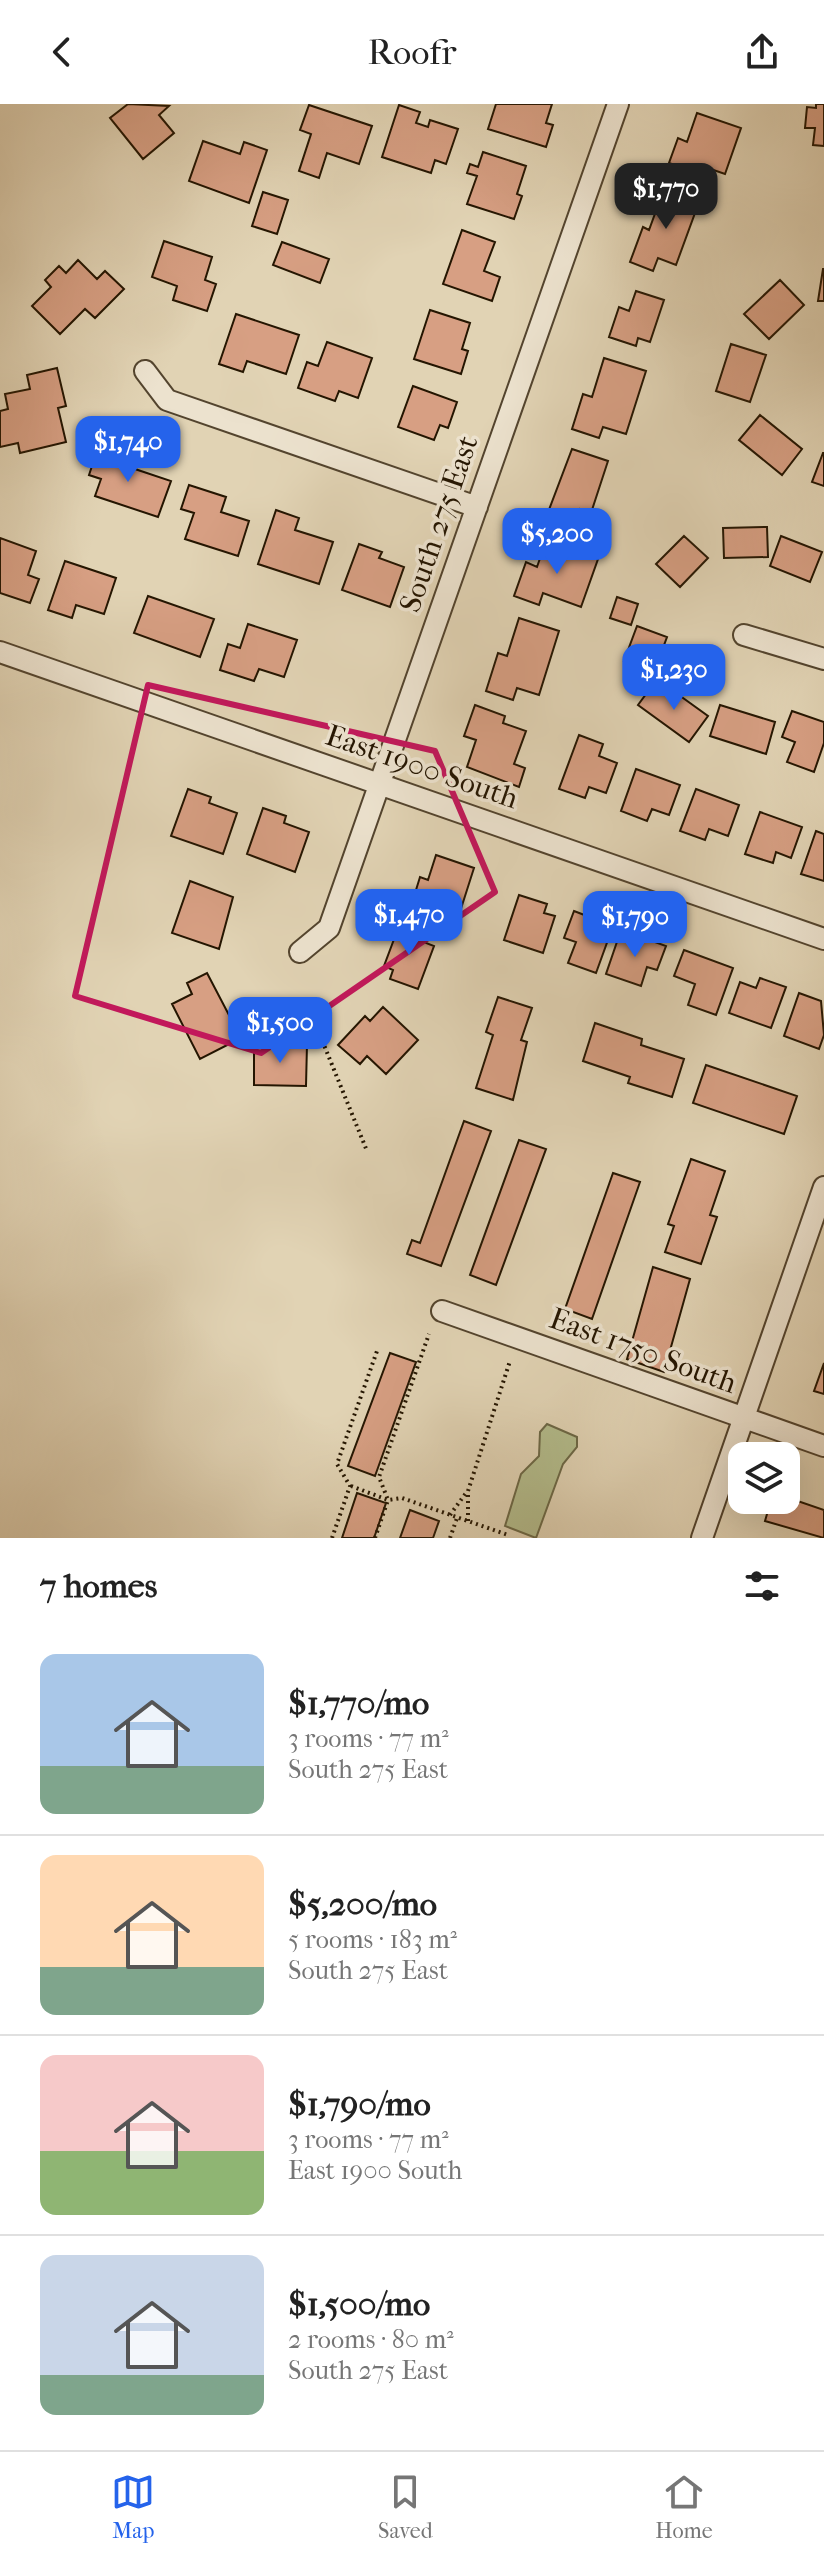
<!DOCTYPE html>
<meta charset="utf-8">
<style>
:root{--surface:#fff;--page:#f2f2f2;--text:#222;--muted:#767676;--line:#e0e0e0;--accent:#2563eb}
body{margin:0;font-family:"IM FELL French Canon",serif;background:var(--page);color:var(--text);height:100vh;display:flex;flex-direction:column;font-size:30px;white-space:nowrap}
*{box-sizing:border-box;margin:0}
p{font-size:26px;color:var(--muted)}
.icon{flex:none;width:44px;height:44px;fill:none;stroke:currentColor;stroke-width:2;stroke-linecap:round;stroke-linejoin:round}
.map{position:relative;height:1434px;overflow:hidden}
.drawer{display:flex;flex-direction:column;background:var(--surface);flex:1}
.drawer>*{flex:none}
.buttons{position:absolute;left:728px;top:1338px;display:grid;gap:16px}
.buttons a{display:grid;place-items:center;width:72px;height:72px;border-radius:16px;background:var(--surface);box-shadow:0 8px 32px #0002;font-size:40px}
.price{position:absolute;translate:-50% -68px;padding:0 18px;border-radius:16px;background:var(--accent);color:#fff;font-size:26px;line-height:52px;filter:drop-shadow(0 2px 4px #0008)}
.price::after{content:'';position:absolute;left:50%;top:48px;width:24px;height:18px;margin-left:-12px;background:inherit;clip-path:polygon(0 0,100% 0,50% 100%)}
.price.on{background:#222;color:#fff}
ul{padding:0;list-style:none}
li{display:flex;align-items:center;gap:24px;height:200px;padding:0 40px}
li+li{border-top:2px solid var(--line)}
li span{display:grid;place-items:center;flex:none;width:224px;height:160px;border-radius:16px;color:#555}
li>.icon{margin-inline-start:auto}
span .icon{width:96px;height:96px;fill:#fffc;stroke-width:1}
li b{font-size:34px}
h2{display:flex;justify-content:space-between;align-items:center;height:96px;padding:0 40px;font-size:34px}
header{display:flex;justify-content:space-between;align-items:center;height:104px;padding:0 40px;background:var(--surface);font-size:36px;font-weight:600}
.tabs{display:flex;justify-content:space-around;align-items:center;height:112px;border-top:2px solid var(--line);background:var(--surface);font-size:22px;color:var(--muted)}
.tabs a{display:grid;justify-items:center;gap:4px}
.tabs .on{color:var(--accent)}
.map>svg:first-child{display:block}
.green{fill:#b3bc8c;stroke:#6c6846;stroke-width:2}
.building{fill:#d79f83;stroke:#241501;stroke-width:2}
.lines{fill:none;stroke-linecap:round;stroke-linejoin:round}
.street-casing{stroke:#53442e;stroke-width:24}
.path{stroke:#241501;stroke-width:4;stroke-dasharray:2 4;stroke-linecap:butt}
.street{stroke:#ece2ce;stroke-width:20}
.marked{fill:none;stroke:#c2185b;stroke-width:6;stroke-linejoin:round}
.labels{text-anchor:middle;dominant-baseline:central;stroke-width:7;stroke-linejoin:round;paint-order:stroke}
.street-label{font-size:30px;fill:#241501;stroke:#ece2ce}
</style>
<header><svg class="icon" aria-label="back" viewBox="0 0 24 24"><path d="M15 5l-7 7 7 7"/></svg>Roofr<svg class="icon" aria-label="share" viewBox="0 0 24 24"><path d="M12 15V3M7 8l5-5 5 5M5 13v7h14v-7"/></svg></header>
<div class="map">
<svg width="824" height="1434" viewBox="0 0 824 1434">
<rect width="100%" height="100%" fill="#e1d3b4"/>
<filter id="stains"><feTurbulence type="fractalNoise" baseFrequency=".0025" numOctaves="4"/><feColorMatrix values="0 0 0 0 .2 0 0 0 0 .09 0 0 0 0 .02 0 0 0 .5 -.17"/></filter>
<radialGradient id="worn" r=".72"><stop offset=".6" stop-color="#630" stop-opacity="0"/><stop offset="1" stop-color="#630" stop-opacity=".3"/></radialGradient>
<path class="green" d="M 547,1320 L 577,1333 L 577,1343 L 563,1360 L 536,1434 L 505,1422 L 521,1370 L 539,1352 L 540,1328 Z"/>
<path class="building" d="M 128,0 L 169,2 L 159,11 L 174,29 L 143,55 L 110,14 Z
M 496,0 L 552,0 L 546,19 L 553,21 L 546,43 L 488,25 Z
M 816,0 L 824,0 L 824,42 L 813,41 L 815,24 L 805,24 L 807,3 L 816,4 Z
M 309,1 L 372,22 L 359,60 L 327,49 L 319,74 L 299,67 L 311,30 L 300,26 Z
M 399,1 L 420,8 L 416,19 L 428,23 L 430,16 L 458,25 L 446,60 L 435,56 L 431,69 L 382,53 Z
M 697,9 L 741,24 L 725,70 L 699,61 L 696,69 L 669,59 L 678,34 L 687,38 Z
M 203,37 L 240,50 L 244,38 L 267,46 L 249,99 L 189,77 Z
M 483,48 L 526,62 L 517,90 L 522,92 L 514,115 L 467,100 L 477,72 L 467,69 L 470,60 L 478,63 Z
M 664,85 L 699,98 L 676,161 L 658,154 L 653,167 L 630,158 L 643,123 L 649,126 Z
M 263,88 L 288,96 L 277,130 L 252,122 Z
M 462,126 L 495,138 L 484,167 L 500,173 L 492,197 L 443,180 Z
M 164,137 L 212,153 L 205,176 L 216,180 L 207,207 L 173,196 L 177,182 L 152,173 Z
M 282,138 L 329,155 L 320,179 L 273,161 Z
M 78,156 L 97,175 L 105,167 L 124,185 L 95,214 L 85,205 L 60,230 L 32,202 L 51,183 L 45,176 L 59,162 L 66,169 Z
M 823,165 L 824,165 L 824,197 L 818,197 Z
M 780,176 L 804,201 L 769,235 L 744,210 Z
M 636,187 L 664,196 L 650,238 L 638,234 L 636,242 L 609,233 L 619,203 L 629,207 Z
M 430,206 L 470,219 L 462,245 L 468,247 L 461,270 L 414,255 Z
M 236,210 L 299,231 L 286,270 L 247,257 L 243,268 L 219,260 Z
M 327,238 L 372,254 L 358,294 L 339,287 L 335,297 L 298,284 L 307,258 L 318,262 Z
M 731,240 L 766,251 L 750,298 L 716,287 Z
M 604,254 L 646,267 L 626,330 L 603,323 L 599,334 L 572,325 L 583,290 L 592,293 Z
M 57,264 L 66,302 L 58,304 L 66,338 L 20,349 L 18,339 L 0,343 L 0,307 L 8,305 L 5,290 L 30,285 L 27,271 Z
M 413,282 L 457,298 L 448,324 L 440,321 L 434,336 L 398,323 Z
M 760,311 L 802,345 L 782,371 L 739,336 Z
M 98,344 L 134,356 L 132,364 L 171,377 L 158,413 L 95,392 L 101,375 L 89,371 Z
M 572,345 L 608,357 L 591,409 L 580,405 L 575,420 L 547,411 Z
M 823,349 L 824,349 L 824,382 L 812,378 Z
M 189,381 L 226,393 L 221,408 L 249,417 L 238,452 L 185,435 L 194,409 L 181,405 Z
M 276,406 L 299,414 L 295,426 L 333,438 L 319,480 L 258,460 Z
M 767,423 L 768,453 L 724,454 L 723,424 Z
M 684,432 L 708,454 L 680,483 L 656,460 Z
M 781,432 L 822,448 L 810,478 L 770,462 Z
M 0,434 L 36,447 L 28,471 L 39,475 L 30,499 L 0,489 Z
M 546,437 L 598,455 L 581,503 L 543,489 L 539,501 L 514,492 L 526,458 L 537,463 Z
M 359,440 L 382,448 L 379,454 L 404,463 L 390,503 L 342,486 Z
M 65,457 L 116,474 L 104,510 L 76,501 L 72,514 L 48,506 Z
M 148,492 L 214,515 L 200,553 L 134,529 Z
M 617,493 L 638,500 L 631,521 L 610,514 Z
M 519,514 L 559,527 L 539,591 L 517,584 L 513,596 L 486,587 L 498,549 L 507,552 Z
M 248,520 L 297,536 L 284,573 L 259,565 L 254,577 L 220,566 L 228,540 L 240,544 Z
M 637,522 L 667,533 L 654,568 L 624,557 Z
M 665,581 L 708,612 L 689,638 L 638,601 L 652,582 L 659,588 Z
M 475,601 L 505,612 L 503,619 L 526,627 L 514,660 L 525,664 L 519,683 L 467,663 L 476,636 L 464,632 Z
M 720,601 L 775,618 L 766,650 L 710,632 Z
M 792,607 L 824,618 L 824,639 L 814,668 L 787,658 L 795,638 L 782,633 Z
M 579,631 L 603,640 L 599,652 L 617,659 L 606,689 L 589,683 L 585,694 L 559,685 Z
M 636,665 L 680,681 L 669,711 L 652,705 L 647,717 L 621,707 Z
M 188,685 L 211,693 L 209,699 L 237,709 L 223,750 L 171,732 Z
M 696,685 L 739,701 L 728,732 L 709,725 L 705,736 L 680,727 Z
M 263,704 L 286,712 L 284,719 L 309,728 L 295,768 L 247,750 Z
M 760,708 L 802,723 L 791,754 L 776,748 L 773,759 L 745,750 Z
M 816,727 L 824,730 L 824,777 L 801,770 Z
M 436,751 L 474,764 L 458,814 L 412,799 L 420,773 L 428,776 Z
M 190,777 L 233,793 L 219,845 L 172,829 Z
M 519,791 L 547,800 L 544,809 L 555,812 L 543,849 L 504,836 Z
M 574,807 L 613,822 L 596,869 L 568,859 L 576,838 L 564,834 Z
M 399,822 L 424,830 L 421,837 L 434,842 L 418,885 L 390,875 L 393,866 L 384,862 Z
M 633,830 L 666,842 L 657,866 L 647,863 L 641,882 L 606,870 L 619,832 L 631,836 Z
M 684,846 L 733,864 L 716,911 L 688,901 L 695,880 L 674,872 Z
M 207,869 L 241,934 L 200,955 L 172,900 L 192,890 L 187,879 Z
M 760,874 L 786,883 L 771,924 L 729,909 L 740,878 L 756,884 Z
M 799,889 L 821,897 L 824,931 L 819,945 L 784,932 Z
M 498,893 L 532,904 L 521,936 L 527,938 L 513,996 L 476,984 L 493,931 L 486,928 Z
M 383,903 L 418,936 L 386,970 L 367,952 L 360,960 L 338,941 L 365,912 L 370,917 Z
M 595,919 L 642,935 L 641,941 L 684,955 L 672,993 L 628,979 L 630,973 L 583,957 Z
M 254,940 L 307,940 L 306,982 L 254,981 Z
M 706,961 L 797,992 L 784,1030 L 693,999 Z
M 464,1017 L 491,1027 L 441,1162 L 407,1150 L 412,1136 L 420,1139 Z
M 519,1036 L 546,1045 L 496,1181 L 470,1171 Z
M 691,1055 L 725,1067 L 710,1111 L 717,1113 L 701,1160 L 665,1148 L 674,1122 L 668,1120 Z
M 613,1069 L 640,1078 L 592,1215 L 565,1205 Z
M 653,1163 L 690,1175 L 664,1268 L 627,1255 Z
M 390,1249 L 416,1258 L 375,1372 L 348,1362 Z
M 824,1259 L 824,1290 L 814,1287 Z
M 357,1389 L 386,1399 L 374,1434 L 342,1434 Z
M 786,1393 L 824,1406 L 824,1434 L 765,1417 L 771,1396 Z
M 410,1406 L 439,1417 L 433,1434 L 400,1434 Z"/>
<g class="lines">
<g class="street-casing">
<path id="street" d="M 145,267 L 167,296 L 477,403
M 744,531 L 824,555
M 0,548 L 824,835
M 300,848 L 329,824 L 618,0
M 442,1207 L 824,1342
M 702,1434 L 824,1083"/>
</g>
<path class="path" d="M 311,909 L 367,1047
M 351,1382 L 388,1396 L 402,1394 L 508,1431
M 450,1411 L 466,1389
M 468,1417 L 468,1387 L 510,1257
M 332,1434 L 350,1382 L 337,1360 L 377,1247
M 375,1434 L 388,1396 L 379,1373 L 429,1230
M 450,1434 L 457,1414"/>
<use href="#street" class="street"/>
</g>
<path class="marked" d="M 148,581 L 435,647 L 495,788 L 261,949 L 75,892 Z"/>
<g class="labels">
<g class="street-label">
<text transform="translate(439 420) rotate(-71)">South 275 East</text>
<text transform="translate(422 663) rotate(19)">East 1900 South</text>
<text transform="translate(643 1247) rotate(20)">East 1750 South</text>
</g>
</g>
<rect width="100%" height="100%" filter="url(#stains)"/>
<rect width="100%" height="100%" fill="url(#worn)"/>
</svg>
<div class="buttons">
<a><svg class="icon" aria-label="layers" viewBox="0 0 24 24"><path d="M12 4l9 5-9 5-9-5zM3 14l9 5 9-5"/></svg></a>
</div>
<b class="price on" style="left:666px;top:127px">$1,770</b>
<b class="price" style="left:128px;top:380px">$1,740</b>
<b class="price" style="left:557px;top:472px">$5,200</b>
<b class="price" style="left:674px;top:608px">$1,230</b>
<b class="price" style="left:409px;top:853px">$1,470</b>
<b class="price" style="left:635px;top:855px">$1,790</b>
<b class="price" style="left:280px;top:961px">$1,500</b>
</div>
<section class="drawer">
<h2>7 homes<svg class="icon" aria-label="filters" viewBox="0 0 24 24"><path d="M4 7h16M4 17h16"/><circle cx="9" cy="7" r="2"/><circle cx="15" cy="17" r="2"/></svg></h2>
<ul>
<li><span style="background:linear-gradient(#a9c7e8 70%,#7fa58c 0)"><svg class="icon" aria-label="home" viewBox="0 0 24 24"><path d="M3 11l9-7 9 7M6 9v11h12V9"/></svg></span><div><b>$1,770/mo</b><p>3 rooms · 77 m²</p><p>South 275 East</p></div></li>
<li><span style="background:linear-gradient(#ffd9b3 70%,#7fa58c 0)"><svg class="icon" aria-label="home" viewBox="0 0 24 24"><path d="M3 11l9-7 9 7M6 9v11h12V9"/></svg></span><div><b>$5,200/mo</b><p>5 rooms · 183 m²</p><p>South 275 East</p></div></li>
<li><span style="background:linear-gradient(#f6c9c9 60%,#8fb573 0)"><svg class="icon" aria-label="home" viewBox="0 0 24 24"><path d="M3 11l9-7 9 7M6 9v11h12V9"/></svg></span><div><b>$1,790/mo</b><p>3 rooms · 77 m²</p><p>East 1900 South</p></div></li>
<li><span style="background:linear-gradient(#c9d6e8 75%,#7fa58c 0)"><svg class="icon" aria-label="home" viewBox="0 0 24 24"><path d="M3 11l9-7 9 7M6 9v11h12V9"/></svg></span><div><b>$1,500/mo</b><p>2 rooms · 80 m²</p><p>South 275 East</p></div></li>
</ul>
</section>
<nav class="tabs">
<a class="on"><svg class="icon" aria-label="map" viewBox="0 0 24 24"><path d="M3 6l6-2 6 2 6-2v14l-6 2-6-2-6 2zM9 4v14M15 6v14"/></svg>Map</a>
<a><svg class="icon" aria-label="saved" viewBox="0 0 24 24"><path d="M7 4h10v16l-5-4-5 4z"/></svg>Saved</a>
<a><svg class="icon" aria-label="home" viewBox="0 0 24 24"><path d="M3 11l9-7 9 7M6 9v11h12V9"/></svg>Home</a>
</nav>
